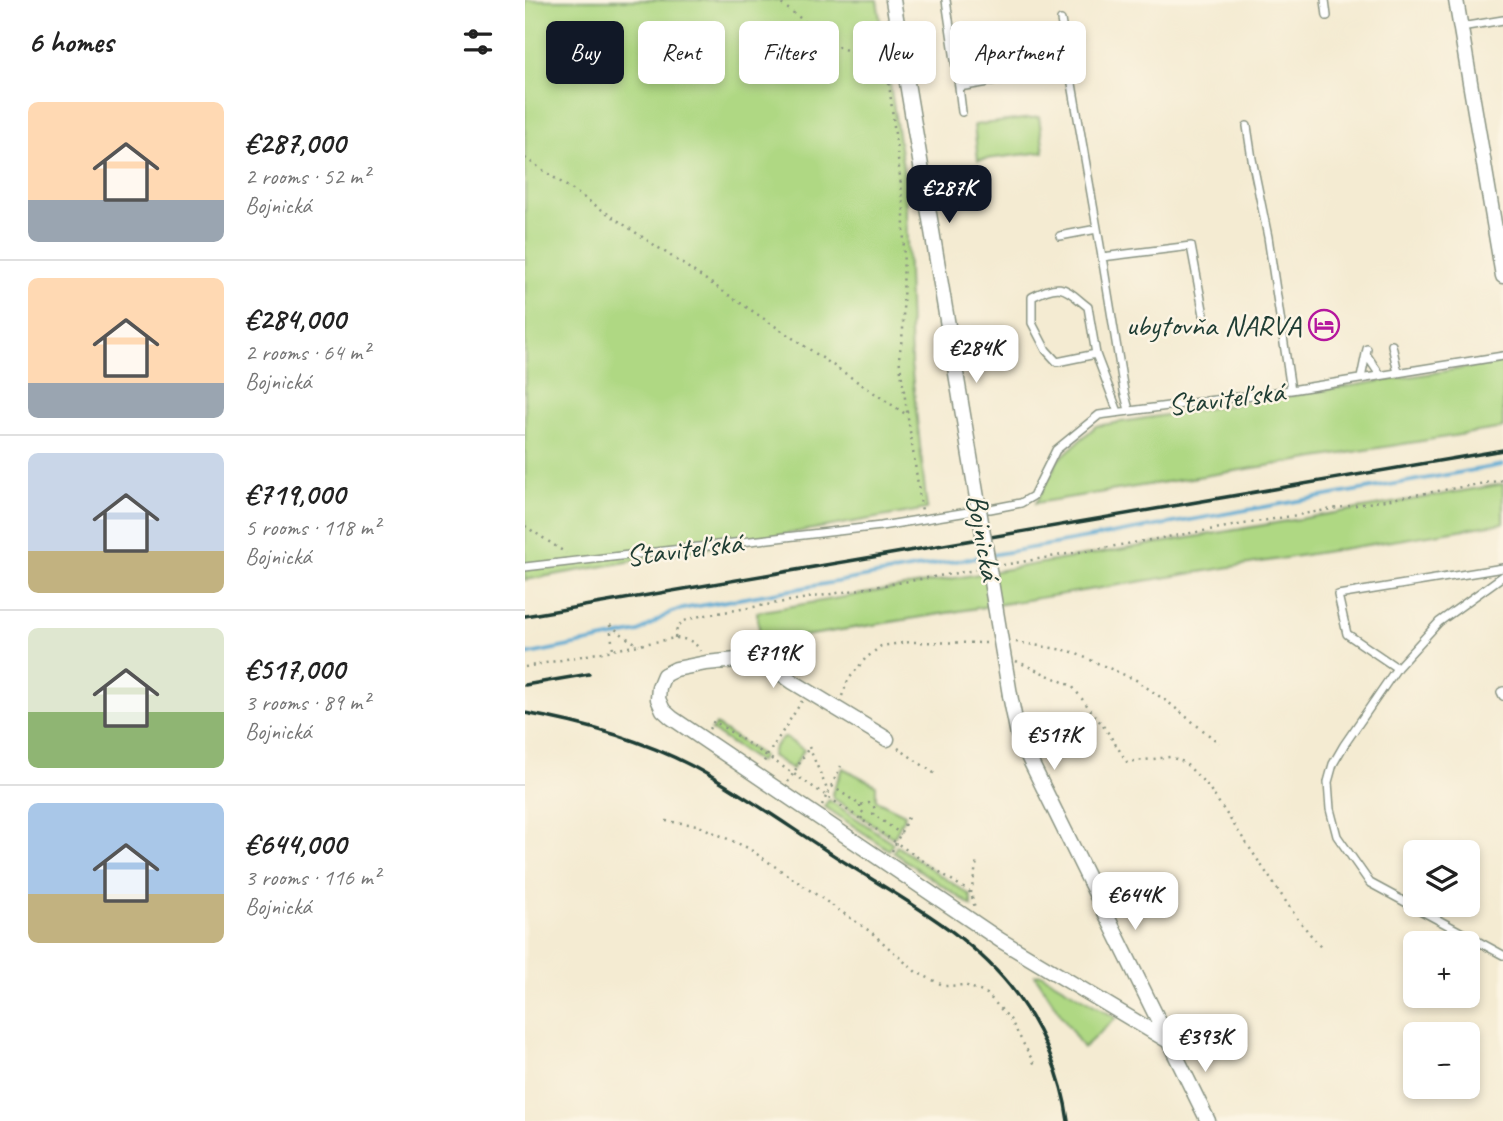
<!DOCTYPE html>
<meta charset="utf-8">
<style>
:root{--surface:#fff;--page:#f2f2f2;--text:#222;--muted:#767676;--line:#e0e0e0;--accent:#111827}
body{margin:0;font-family:Caveat,sans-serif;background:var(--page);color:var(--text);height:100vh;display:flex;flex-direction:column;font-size:26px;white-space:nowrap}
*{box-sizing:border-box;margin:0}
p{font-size:23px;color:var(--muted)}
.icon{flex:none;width:38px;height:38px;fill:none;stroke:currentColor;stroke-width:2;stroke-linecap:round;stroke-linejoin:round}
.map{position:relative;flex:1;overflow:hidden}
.sheet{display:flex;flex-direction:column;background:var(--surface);width:525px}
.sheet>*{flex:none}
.hud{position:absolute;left:21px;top:21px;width:665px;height:63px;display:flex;gap:14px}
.controls{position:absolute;left:878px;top:840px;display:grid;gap:14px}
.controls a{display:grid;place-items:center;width:77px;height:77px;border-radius:10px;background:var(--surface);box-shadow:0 4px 10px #0003;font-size:35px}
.price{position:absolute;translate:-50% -60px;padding:0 16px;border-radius:14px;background:#fff;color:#222;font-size:23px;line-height:46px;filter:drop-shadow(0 2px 4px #0008)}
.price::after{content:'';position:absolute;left:50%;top:42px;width:21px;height:16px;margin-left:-10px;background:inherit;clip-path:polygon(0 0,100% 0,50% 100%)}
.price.selected{background:var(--accent);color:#fff}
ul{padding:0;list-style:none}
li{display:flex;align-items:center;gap:21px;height:175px;padding:0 28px}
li+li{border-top:2px solid var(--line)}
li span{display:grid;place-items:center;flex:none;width:196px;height:140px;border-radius:10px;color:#555}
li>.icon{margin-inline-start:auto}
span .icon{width:84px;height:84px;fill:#fffc;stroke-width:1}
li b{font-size:30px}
h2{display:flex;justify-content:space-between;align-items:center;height:84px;padding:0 28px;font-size:30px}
.tag{padding:0 24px;border-radius:10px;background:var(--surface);box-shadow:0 4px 10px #0003;font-size:24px;line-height:63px}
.tag.selected{background:var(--accent);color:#fff}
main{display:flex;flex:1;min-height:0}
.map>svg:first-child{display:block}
.green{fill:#afd883;stroke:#678a5c;stroke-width:2}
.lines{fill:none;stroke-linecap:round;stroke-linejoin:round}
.stream{stroke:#59a9d3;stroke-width:3.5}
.lane-casing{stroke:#8a9483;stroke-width:10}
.street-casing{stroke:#8a9483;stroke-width:17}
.path{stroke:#8a9483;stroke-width:2.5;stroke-dasharray:2 5;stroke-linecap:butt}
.lane{stroke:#fff;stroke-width:7}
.street{stroke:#fff;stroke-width:14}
.rail{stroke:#1f3d34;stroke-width:3.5}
.street-bridge-casing{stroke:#8a9483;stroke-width:17;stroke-linecap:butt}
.street-bridge{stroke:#fff;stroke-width:14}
.labels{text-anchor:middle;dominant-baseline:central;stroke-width:5;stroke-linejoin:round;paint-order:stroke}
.poi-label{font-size:30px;fill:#1f3d34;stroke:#fcf5e5;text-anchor:end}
.street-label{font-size:30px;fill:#1f3d34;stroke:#fcf5e5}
</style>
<main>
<section class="sheet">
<h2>6 homes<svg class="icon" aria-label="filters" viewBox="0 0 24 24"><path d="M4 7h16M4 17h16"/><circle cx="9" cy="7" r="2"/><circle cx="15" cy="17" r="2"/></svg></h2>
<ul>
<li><span style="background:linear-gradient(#ffd9b3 70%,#9aa5b1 0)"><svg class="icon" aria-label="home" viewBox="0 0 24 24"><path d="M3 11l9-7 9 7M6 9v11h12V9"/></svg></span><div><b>€287,000</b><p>2 rooms · 52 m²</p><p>Bojnická</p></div></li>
<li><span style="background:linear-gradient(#ffd9b3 75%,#9aa5b1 0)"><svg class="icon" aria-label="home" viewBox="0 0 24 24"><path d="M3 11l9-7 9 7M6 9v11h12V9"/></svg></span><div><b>€284,000</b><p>2 rooms · 64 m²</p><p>Bojnická</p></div></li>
<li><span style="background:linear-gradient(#c9d6e8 70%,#c2b280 0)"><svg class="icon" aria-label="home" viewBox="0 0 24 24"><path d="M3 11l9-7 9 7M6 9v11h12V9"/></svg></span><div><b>€719,000</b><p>5 rooms · 118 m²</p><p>Bojnická</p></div></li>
<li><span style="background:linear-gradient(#dfe7d0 60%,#8fb573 0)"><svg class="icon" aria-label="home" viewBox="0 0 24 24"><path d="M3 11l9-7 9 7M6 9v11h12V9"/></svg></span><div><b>€517,000</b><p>3 rooms · 89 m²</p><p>Bojnická</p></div></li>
<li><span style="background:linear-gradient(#a9c7e8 65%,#c2b280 0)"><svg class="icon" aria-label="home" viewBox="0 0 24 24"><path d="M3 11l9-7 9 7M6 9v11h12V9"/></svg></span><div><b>€644,000</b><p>3 rooms · 116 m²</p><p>Bojnická</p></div></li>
</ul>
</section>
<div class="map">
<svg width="978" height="1121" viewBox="0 0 978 1121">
<rect width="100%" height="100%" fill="#fcf5e5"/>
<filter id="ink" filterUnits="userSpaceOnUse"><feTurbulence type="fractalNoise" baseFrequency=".0143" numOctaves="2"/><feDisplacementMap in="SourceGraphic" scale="14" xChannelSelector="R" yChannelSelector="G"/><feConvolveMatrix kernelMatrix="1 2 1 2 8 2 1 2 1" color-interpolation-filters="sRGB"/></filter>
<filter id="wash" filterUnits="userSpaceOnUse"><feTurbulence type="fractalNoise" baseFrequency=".00686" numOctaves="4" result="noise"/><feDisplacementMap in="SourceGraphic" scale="28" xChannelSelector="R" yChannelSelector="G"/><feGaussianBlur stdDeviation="1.57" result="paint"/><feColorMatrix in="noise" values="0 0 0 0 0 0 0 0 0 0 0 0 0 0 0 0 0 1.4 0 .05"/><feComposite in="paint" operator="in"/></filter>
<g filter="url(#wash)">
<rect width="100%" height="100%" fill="#f4ebd2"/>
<path class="green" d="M 0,0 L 352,0 L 380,180 L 386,364 L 402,509 L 0,580 Z
M 514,117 L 519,152 L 453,160 L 449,125 Z
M 978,362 L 978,428 L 511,503 L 533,460 L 571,426 Z
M 978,484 L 978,523 L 236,643 L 232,612 Z
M 191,725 L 238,756 L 234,762 L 186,730 Z
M 258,738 L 261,738 L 279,750 L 267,769 L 247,756 C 247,749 253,742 258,738 Z
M 318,768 L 351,785 L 351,800 L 380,814 L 370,836 L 367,837 L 308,798 L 307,793 Z
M 304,800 L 368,843 L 364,850 L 299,806 Z
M 372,846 L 445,895 L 447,906 L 368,852 Z
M 516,974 L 591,1018 L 558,1048 L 510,975 Z"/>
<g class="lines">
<path class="stream" d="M 466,555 L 978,465
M 0,655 L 114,632 L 146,612 L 162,608 L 459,556"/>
</g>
</g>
<g filter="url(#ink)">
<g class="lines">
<g class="lane-casing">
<path id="lane" d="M 421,0 L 434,87 L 544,69
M 800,0 L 802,16
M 536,20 L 577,257 L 666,246 L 679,315
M 936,27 L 978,20
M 434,87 L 437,112
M 722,126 L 727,159 L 743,237 L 766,390
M 535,236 L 572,229
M 577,257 L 599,391 L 604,410
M 867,345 L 873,373
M 571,354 L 532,362 L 521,350 L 507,323 L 507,297 C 537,281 539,288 563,307 L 571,354 L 572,357 L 593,412
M 841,354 L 855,375
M 836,378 L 842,349
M 465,509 L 496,503 L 508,496 L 531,450 L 574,415 L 766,390 L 978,356
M 0,567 L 356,526 L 443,512
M 978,576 L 914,622 L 872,668 L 819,745 L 808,764 L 803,782 L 805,809 L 812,836 L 845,883 L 978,955
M 872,668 L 822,634 L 813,595 L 978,568
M 978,691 L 976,692 L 978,696"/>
</g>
<g class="street-casing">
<path id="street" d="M 368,0 L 448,474
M 931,0 L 978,276
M 485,695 L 493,735 L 497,744 L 683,1121
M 362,739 L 268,682 L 238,661 L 222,659 L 181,663 L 151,669 L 139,675 L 134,687 L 133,699 L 138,710 L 147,718 L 475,940 L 645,1042"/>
</g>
<path class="path" d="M 251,0 L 314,47 L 362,67 L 379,210 L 378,331 L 374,358 L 397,511
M 0,158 L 382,415
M 0,526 L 41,553
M 478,565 L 978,480
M 85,625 L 102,638 L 114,645
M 85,625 L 88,649
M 150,638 C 152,620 160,621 175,616 L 450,570
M 491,642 L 545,651 L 611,680 L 644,703 L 694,743
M 491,661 L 547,686 L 582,731 L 602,762 L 645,757 L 659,762 L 682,785 L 772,918 L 798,950
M 0,667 L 150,638 C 161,639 170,640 175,651
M 317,696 L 323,680 L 340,659 L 356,646 L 385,642 L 462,643
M 277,701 L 242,756 L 446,893 L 450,908
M 184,729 L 189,721 L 242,756 L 237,765
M 284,747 L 304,794
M 373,748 L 413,776
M 263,782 L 283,749
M 307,786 L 335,805 L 344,803 L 348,805 L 350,809 L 348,814 L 376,834
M 297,805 L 316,766
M 335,805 L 335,809 L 339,814 L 336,819
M 141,821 L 172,825 L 223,848 L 346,932 L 391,972 L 420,986 L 440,985 L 462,994 L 485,1019 L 510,1065
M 367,851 L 385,813
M 446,893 L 452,861"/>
<use href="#lane" class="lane"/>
<use href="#street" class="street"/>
<path class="rail" d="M 0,616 L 978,450
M 0,685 L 64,674
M 0,713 C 57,723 115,739 167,766 C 221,795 271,832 324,865 C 383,902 449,937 491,994 C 518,1031 537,1076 543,1121"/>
<g class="street-bridge-casing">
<path id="street-bridge" d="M 448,474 L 485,695"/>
</g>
<use href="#street-bridge" class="street-bridge"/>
</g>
</g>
<defs>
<g id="hotel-ring" transform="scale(1.575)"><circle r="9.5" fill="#fcf5e5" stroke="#b5179e" stroke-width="1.5"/><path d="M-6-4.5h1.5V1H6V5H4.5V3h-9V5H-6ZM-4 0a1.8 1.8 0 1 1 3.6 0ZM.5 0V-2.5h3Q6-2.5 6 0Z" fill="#b5179e"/></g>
</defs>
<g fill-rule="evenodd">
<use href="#hotel-ring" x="799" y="325"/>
</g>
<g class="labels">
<g class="poi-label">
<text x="776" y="325">ubytovňa NARVA</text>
</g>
<g class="street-label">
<text transform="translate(701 398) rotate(-7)">Staviteľská</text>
<text transform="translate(459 537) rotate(80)">Bojnická</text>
<text transform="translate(159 549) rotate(-7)">Staviteľská</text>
</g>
</g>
</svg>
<div class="controls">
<a><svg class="icon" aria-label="layers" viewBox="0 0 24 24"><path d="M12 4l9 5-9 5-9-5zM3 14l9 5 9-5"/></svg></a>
<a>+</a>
<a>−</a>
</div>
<b class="price selected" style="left:424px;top:225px">€287K</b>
<b class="price" style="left:451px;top:385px">€284K</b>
<b class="price" style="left:248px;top:690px">€719K</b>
<b class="price" style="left:529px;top:772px">€517K</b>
<b class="price" style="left:610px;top:932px">€644K</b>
<b class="price" style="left:680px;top:1074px">€393K</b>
<div class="hud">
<a class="tag selected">Buy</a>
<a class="tag">Rent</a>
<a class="tag">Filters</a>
<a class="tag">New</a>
<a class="tag">Apartment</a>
</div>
</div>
</main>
